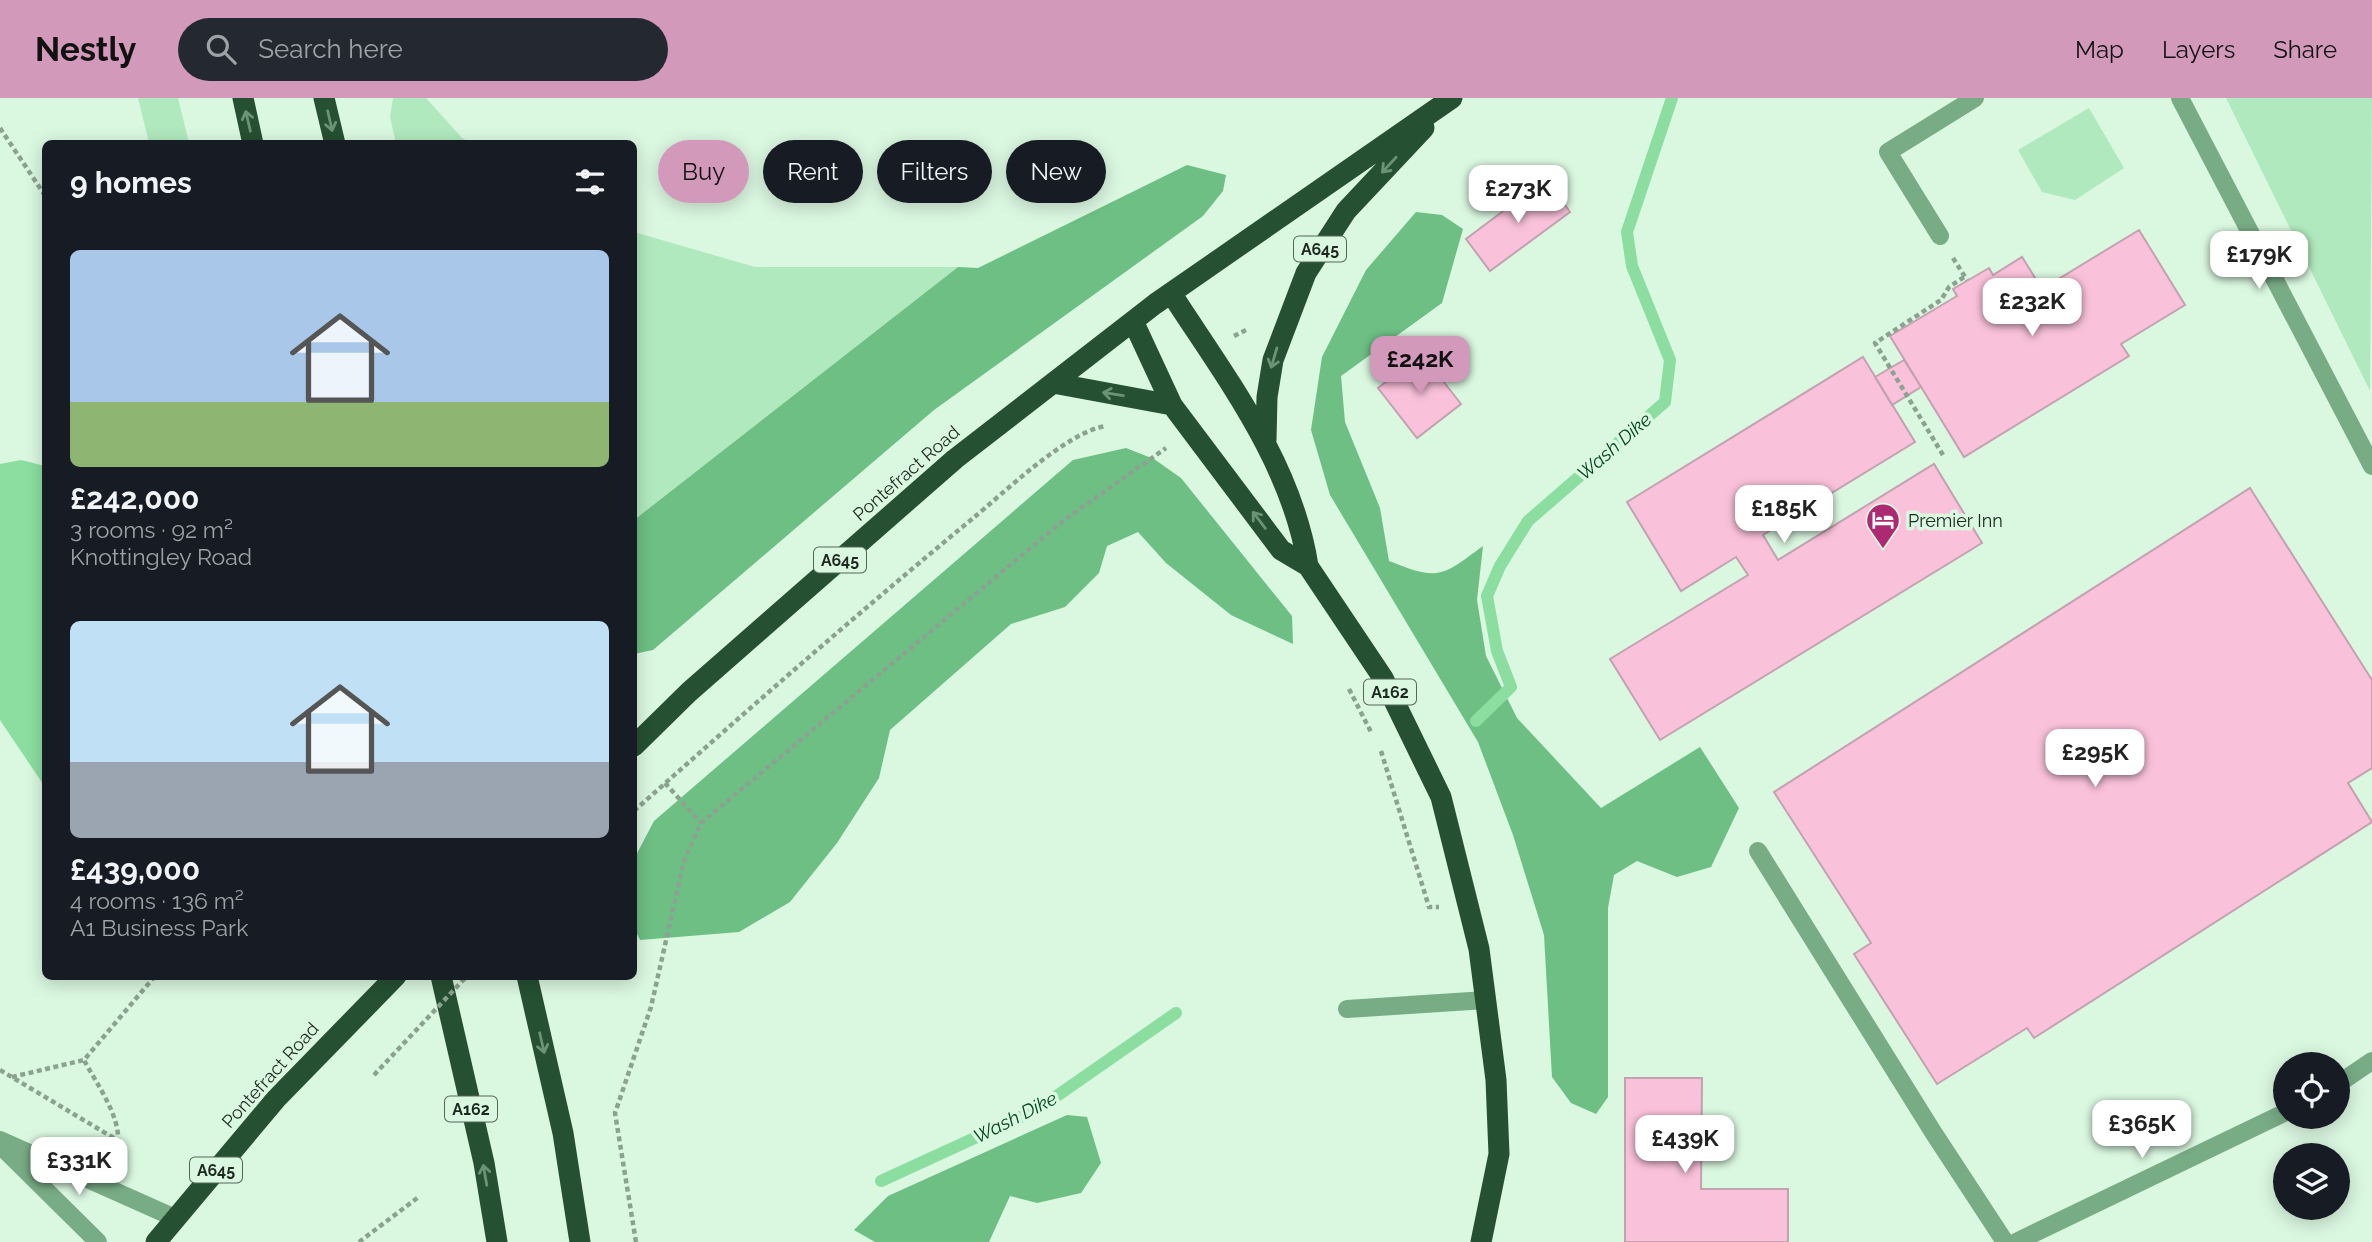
<!DOCTYPE html>
<meta charset="utf-8">
<style>
:root{--surface:#171b24;--page:#242831;--text:#f1f3f6;--muted:#9ea1a6;--accent:#d299bb}
body{margin:0;font-family:Raleway,sans-serif;background:var(--page);color:var(--text);height:100vh;display:flex;flex-direction:column;font-size:26px;white-space:nowrap}
*{box-sizing:border-box;margin:0}
p{font-size:23px;color:var(--muted)}
.icon{flex:none;width:38px;height:38px;fill:none;stroke:currentColor;stroke-width:2;stroke-linecap:round;stroke-linejoin:round}
.map{position:relative;flex:1;overflow:hidden}
.side{position:absolute;left:42px;top:42px;width:595px;height:840px;display:flex;flex-direction:column;background:var(--surface);border-radius:10px;box-shadow:0 4px 18px #0003}
.side>*{flex:none}
.guide{position:absolute;left:658px;top:42px;width:665px;height:63px;display:flex;gap:14px}
.buttons{position:absolute;left:2273px;top:954px;display:grid;gap:14px}
.buttons a{display:grid;place-items:center;width:77px;height:77px;border-radius:50%;background:var(--surface);box-shadow:0 4px 18px #0003;font-size:35px}
.price{position:absolute;translate:-50% -60px;padding:0 16px;border-radius:14px;background:#fff;color:#222;font-size:23px;line-height:46px;filter:drop-shadow(0 2px 4px #0008)}
.price::after{content:'';position:absolute;left:50%;top:42px;width:21px;height:16px;margin-left:-10px;background:inherit;clip-path:polygon(0 0,100% 0,50% 100%)}
.price.selected{background:var(--accent);color:#111}
ul{padding:0;list-style:none}
li{display:grid;align-content:center;gap:14px;height:371px;padding:0 28px}
li span{display:grid;place-items:center;height:217px;border-radius:10px;color:#555}
li>.icon{margin-inline-start:auto}
span .icon{width:126px;height:126px;fill:#fffc;stroke-width:1}
li b{font-size:30px}
h2{display:flex;justify-content:space-between;align-items:center;height:84px;padding:0 28px;font-size:30px}
.chip{padding:0 24px;border-radius:32px;background:var(--surface);box-shadow:0 4px 18px #0003;font-size:24px;line-height:63px}
.chip.selected{background:var(--accent);color:#111}
header{display:flex;align-items:center;gap:42px;box-sizing:border-box;height:98px;padding:0 35px;background:var(--accent);color:#111}
header strong{font-size:33px}
nav{display:flex;gap:38px;margin-inline-start:auto;font-size:24px}
.search{width:490px;height:63px;background:var(--page);display:flex;align-items:center;gap:18px;box-sizing:border-box;padding:0 24px;border-radius:38px;color:var(--muted);font-size:26px}
.map>svg:first-child{display:block}
.green{fill:#b0e9bd}
.forest{fill:#6dbf84}
.water{fill:#8bdea0}
.lines{fill:none;stroke-linecap:round;stroke-linejoin:round}
.stream{stroke:#8bdea0;stroke-width:12}
.building{fill:#fac2da;stroke:#c3a2b0;stroke-width:2}
.path{stroke:#8ca291;stroke-width:4.5;stroke-dasharray:5 3.5;stroke-linecap:butt}
.lane{stroke:#78ac85;stroke-width:18}
.street{stroke:#78ac85;stroke-width:18}
.highway{stroke:#255031;stroke-width:21}
.path-bridge{stroke:#8ca291;stroke-width:4.5;stroke-dasharray:5 3.5;stroke-linecap:butt}
.oneway{stroke:#6d9377}
.labels{text-anchor:middle;dominant-baseline:central;stroke-width:7;stroke-linejoin:round;paint-order:stroke}
.shield{fill:#daf7e0;stroke:#56665a;stroke-width:2}
.shield-label{font-size:16px;font-weight:bold;fill:#1d2820}
.street-label{font-size:18px;fill:#1d2820;stroke:#daf7e0}
.poi-label{font-size:18px;fill:#1d2820;stroke:#daf7e0;text-anchor:start}
.water-label{font-size:19px;font-style:italic;fill:#03451f;stroke:#daf7e0}
</style>
<header>
<strong>Nestly</strong>
<div class="search"><svg class="icon" aria-label="search" viewBox="0 0 24 24"><circle cx="10" cy="10" r="6"/><path d="M15 15l6 6"/></svg>Search here</div>
<nav><a>Map</a><a>Layers</a><a>Share</a></nav>
</header>
<div class="map">
<svg width="2372" height="1144" viewBox="0 0 2372 1144">
<rect width="100%" height="100%" fill="#daf7e0"/>
<path class="green" d="M 138,0 L 178,0 L 189,45 L 149,45 Z
M 393,0 L 426,0 L 462,40 L 471,45 L 396,45 L 390,19 Z
M 2226,0 L 2372,0 L 2370,293 Z
M 2089,10 L 2124,70 L 2075,102 L 2042,94 L 2018,52 Z
M 634,134 L 755,169 L 958,169 L 634,422 Z"/>
<path class="forest" d="M 1187,67 L 1226,77 L 1223,93 L 1203,118 L 934,312 L 653,552 L 634,556 L 634,422 L 958,169 L 978,170 Z
M 1416,114 L 1442,117 L 1463,131 L 1442,205 L 1341,278 L 1345,324 L 1380,410 L 1389,463 C 1439,483 1441,479 1483,448 L 1477,502 L 1486,558 L 1517,620 L 1601,710 L 1700,649 L 1739,710 L 1711,769 L 1677,779 L 1637,763 L 1614,777 L 1608,810 L 1608,999 L 1596,1016 L 1571,1005 L 1552,979 L 1544,837 L 1513,737 L 1478,644 L 1330,397 L 1311,332 L 1322,259 L 1366,172 Z
M 1126,350 L 1154,361 L 1181,380 L 1292,518 L 1293,546 L 1231,517 L 1166,465 L 1138,434 L 1107,448 L 1099,475 L 1065,509 L 1011,526 L 890,632 L 879,680 L 837,745 L 790,804 L 739,834 L 640,842 L 634,830 L 634,761 L 654,723 L 1073,362 Z
M 1067,1017 L 1087,1019 L 1101,1065 L 1081,1095 L 1037,1105 L 1010,1098 L 989,1144 L 875,1144 L 854,1132 L 888,1098 Z"/>
<path class="water" d="M 21,362 L 45,368 L 45,689 L 0,622 L 0,366 Z"/>
<g class="lines">
<path class="stream" d="M 1476,623 L 1511,589 L 1497,553 L 1487,498 L 1500,468 L 1528,423 L 1665,304 L 1670,262 L 1632,168 L 1627,134 L 1672,0
M 881,1083 L 1038,1011 L 1176,915"/>
</g>
<path class="building" d="M 1546,81 L 1570,114 L 1490,173 L 1466,141 Z
M 2139,132 L 2185,207 L 2121,246 L 2129,258 L 1964,359 L 1890,238 L 1957,198 L 1953,191 L 1989,170 L 1993,177 L 2022,159 L 2042,191 Z
M 1422,256 L 1461,306 L 1417,340 L 1378,290 Z
M 1863,259 L 1915,344 L 1763,437 L 1778,462 L 1934,366 L 1982,445 L 1660,642 L 1610,561 L 1748,477 L 1736,459 L 1681,493 L 1627,404 Z
M 1904,262 L 1921,289 L 1892,307 L 1875,279 Z
M 2250,390 L 2372,582 L 2372,670 L 2348,685 L 2372,724 L 2034,940 L 2027,930 L 1937,986 L 1854,856 L 1871,845 L 1774,694 Z
M 1625,980 L 1702,980 L 1701,1091 L 1788,1091 L 1788,1144 L 1625,1144 Z"/>
<g class="lines">
<path class="path" d="M 0,30 L 46,99
M 1953,160 L 1967,182
M 1234,238 L 1246,232
M 1943,357 L 1875,245 L 1941,202 L 1949,189 L 1964,179
M 1349,591 L 1372,636
M 1381,653 L 1429,809 L 1439,809
M 665,685 L 701,725
M 634,713 C 745,614 857,516 972,421 C 1004,395 1066,334 1106,328
M 0,972 L 117,1042
M 12,979 L 84,962
M 113,1061 C 131,1031 98,989 84,962 L 155,878
M 359,1144 L 420,1098
M 636,1144 L 615,1015 L 651,909 L 684,763 L 701,725 L 1064,422 L 1166,350"/>
<path class="lane" d="M 1940,138 L 1888,54 L 1975,0
M 1758,753 L 1933,1034 L 2005,1144
M 1347,911 L 1486,902"/>
<path class="street" d="M 2180,0 L 2372,368
M 2338,986 L 2372,963
M 0,1042 L 175,1120
M 1,1048 L 98,1144
M 2016,1144 L 2286,1014"/>
<path class="highway" d="M 243,0 L 253,46
M 324,0 L 335,46
M 1171,195 C 1226,280 1292,365 1308,468
M 1133,223 L 1172,307 L 1281,452 L 1308,468 L 1383,580 L 1441,699 L 1479,851 L 1496,982 L 1499,1056 L 1481,1144
M 1053,285 L 1172,307
M 1266,342 L 1267,299 L 1273,262 L 1306,175 L 1346,113 L 1424,30
M 634,648 L 689,594 L 955,361 L 1155,206 L 1452,0
M 441,878 L 484,1065 L 497,1144
M 527,878 L 563,1035 L 580,1144
M 156,1144 L 276,1001 L 396,878"/>
<path class="path-bridge" d="M 374,977 L 467,878"/>
</g>
<defs><path id="oneway-shaft" d="M-6 0H5M1.5-3L5.5 0L1.5 3" fill="none" stroke-width="1.6" stroke-linecap="round" stroke-linejoin="round" transform="scale(1.75)"/></defs>
<g class="oneway">
<use href="#oneway-shaft" transform="translate(248 23) rotate(-103)"/>
<use href="#oneway-shaft" transform="translate(330 23) rotate(77)"/>
<use href="#oneway-shaft" transform="translate(1389 67) rotate(133)"/>
<use href="#oneway-shaft" transform="translate(1274 260) rotate(106)"/>
<use href="#oneway-shaft" transform="translate(1113 296) rotate(-171)"/>
<use href="#oneway-shaft" transform="translate(1259 422) rotate(-127)"/>
<use href="#oneway-shaft" transform="translate(542 945) rotate(77)"/>
<use href="#oneway-shaft" transform="translate(485 1077) rotate(-100)"/>
</g>
<defs>
<g id="hotel-pin" transform="scale(1.75)"><path d="M0 17L-7.5 6A9.5 9.5 0 1 1 7.5 6Z" fill="#ad2a73" stroke="#daf7e0"/><path d="M-6-4.5h1.5V1H6V5H4.5V3h-9V5H-6ZM-4 0a1.8 1.8 0 1 1 3.6 0ZM.5 0V-2.5h3Q6-2.5 6 0Z" fill="#fff"/></g>
</defs>
<g fill-rule="evenodd">
<use href="#hotel-pin" x="1883" y="422"/>
</g>
<g class="labels">
<g class="shield">
<rect x="1294" y="138.5" width="52" height="25" rx="5"/>
<rect x="814" y="449.5" width="52" height="25" rx="5"/>
<rect x="1364" y="581.5" width="52" height="25" rx="5"/>
<rect x="445" y="998.5" width="52" height="25" rx="5"/>
<rect x="190" y="1059.5" width="52" height="25" rx="5"/>
</g>
<g class="shield-label">
<text x="1320" y="151">A645</text>
<text x="840" y="462">A645</text>
<text x="1390" y="594">A162</text>
<text x="471" y="1011">A162</text>
<text x="216" y="1072">A645</text>
</g>
<g class="street-label">
<text transform="translate(906 375) rotate(-41)">Pontefract Road</text>
<text transform="translate(270 977) rotate(-48)">Pontefract Road</text>
</g>
<g class="poi-label">
<text x="1908" y="422">Premier Inn</text>
</g>
<g class="water-label">
<text transform="translate(1614 348) rotate(-41)">Wash Dike</text>
<text transform="translate(1015 1019) rotate(-27)">Wash Dike</text>
</g>
</g>
</svg>
<div class="buttons">
<a><svg class="icon" aria-label="locate" viewBox="0 0 24 24"><circle cx="12" cy="12" r="6"/><path d="M12 2v4M12 18v4M2 12h4M18 12h4"/></svg></a>
<a><svg class="icon" aria-label="layers" viewBox="0 0 24 24"><path d="M12 4l9 5-9 5-9-5zM3 14l9 5 9-5"/></svg></a>
</div>
<b class="price" style="left:1518px;top:127px">£273K</b>
<b class="price" style="left:2259px;top:193px">£179K</b>
<b class="price" style="left:2032px;top:240px">£232K</b>
<b class="price selected" style="left:1420px;top:298px">£242K</b>
<b class="price" style="left:1784px;top:447px">£185K</b>
<b class="price" style="left:2095px;top:691px">£295K</b>
<b class="price" style="left:2142px;top:1062px">£365K</b>
<b class="price" style="left:1685px;top:1077px">£439K</b>
<b class="price" style="left:79px;top:1099px">£331K</b>
<div class="guide">
<a class="chip selected">Buy</a>
<a class="chip">Rent</a>
<a class="chip">Filters</a>
<a class="chip">New</a>
</div>
<section class="side">
<h2>9 homes<svg class="icon" aria-label="filters" viewBox="0 0 24 24"><path d="M4 7h16M4 17h16"/><circle cx="9" cy="7" r="2"/><circle cx="15" cy="17" r="2"/></svg></h2>
<ul>
<li><span style="background:linear-gradient(#a9c7e8 70%,#8fb573 0)"><svg class="icon" aria-label="home" viewBox="0 0 24 24"><path d="M3 11l9-7 9 7M6 9v11h12V9"/></svg></span><div><b>£242,000</b><p>3 rooms · 92 m²</p><p>Knottingley Road</p></div></li>
<li><span style="background:linear-gradient(#bfe0f5 65%,#9aa5b1 0)"><svg class="icon" aria-label="home" viewBox="0 0 24 24"><path d="M3 11l9-7 9 7M6 9v11h12V9"/></svg></span><div><b>£439,000</b><p>4 rooms · 136 m²</p><p>A1 Business Park</p></div></li>
</ul>
</section>
</div>
